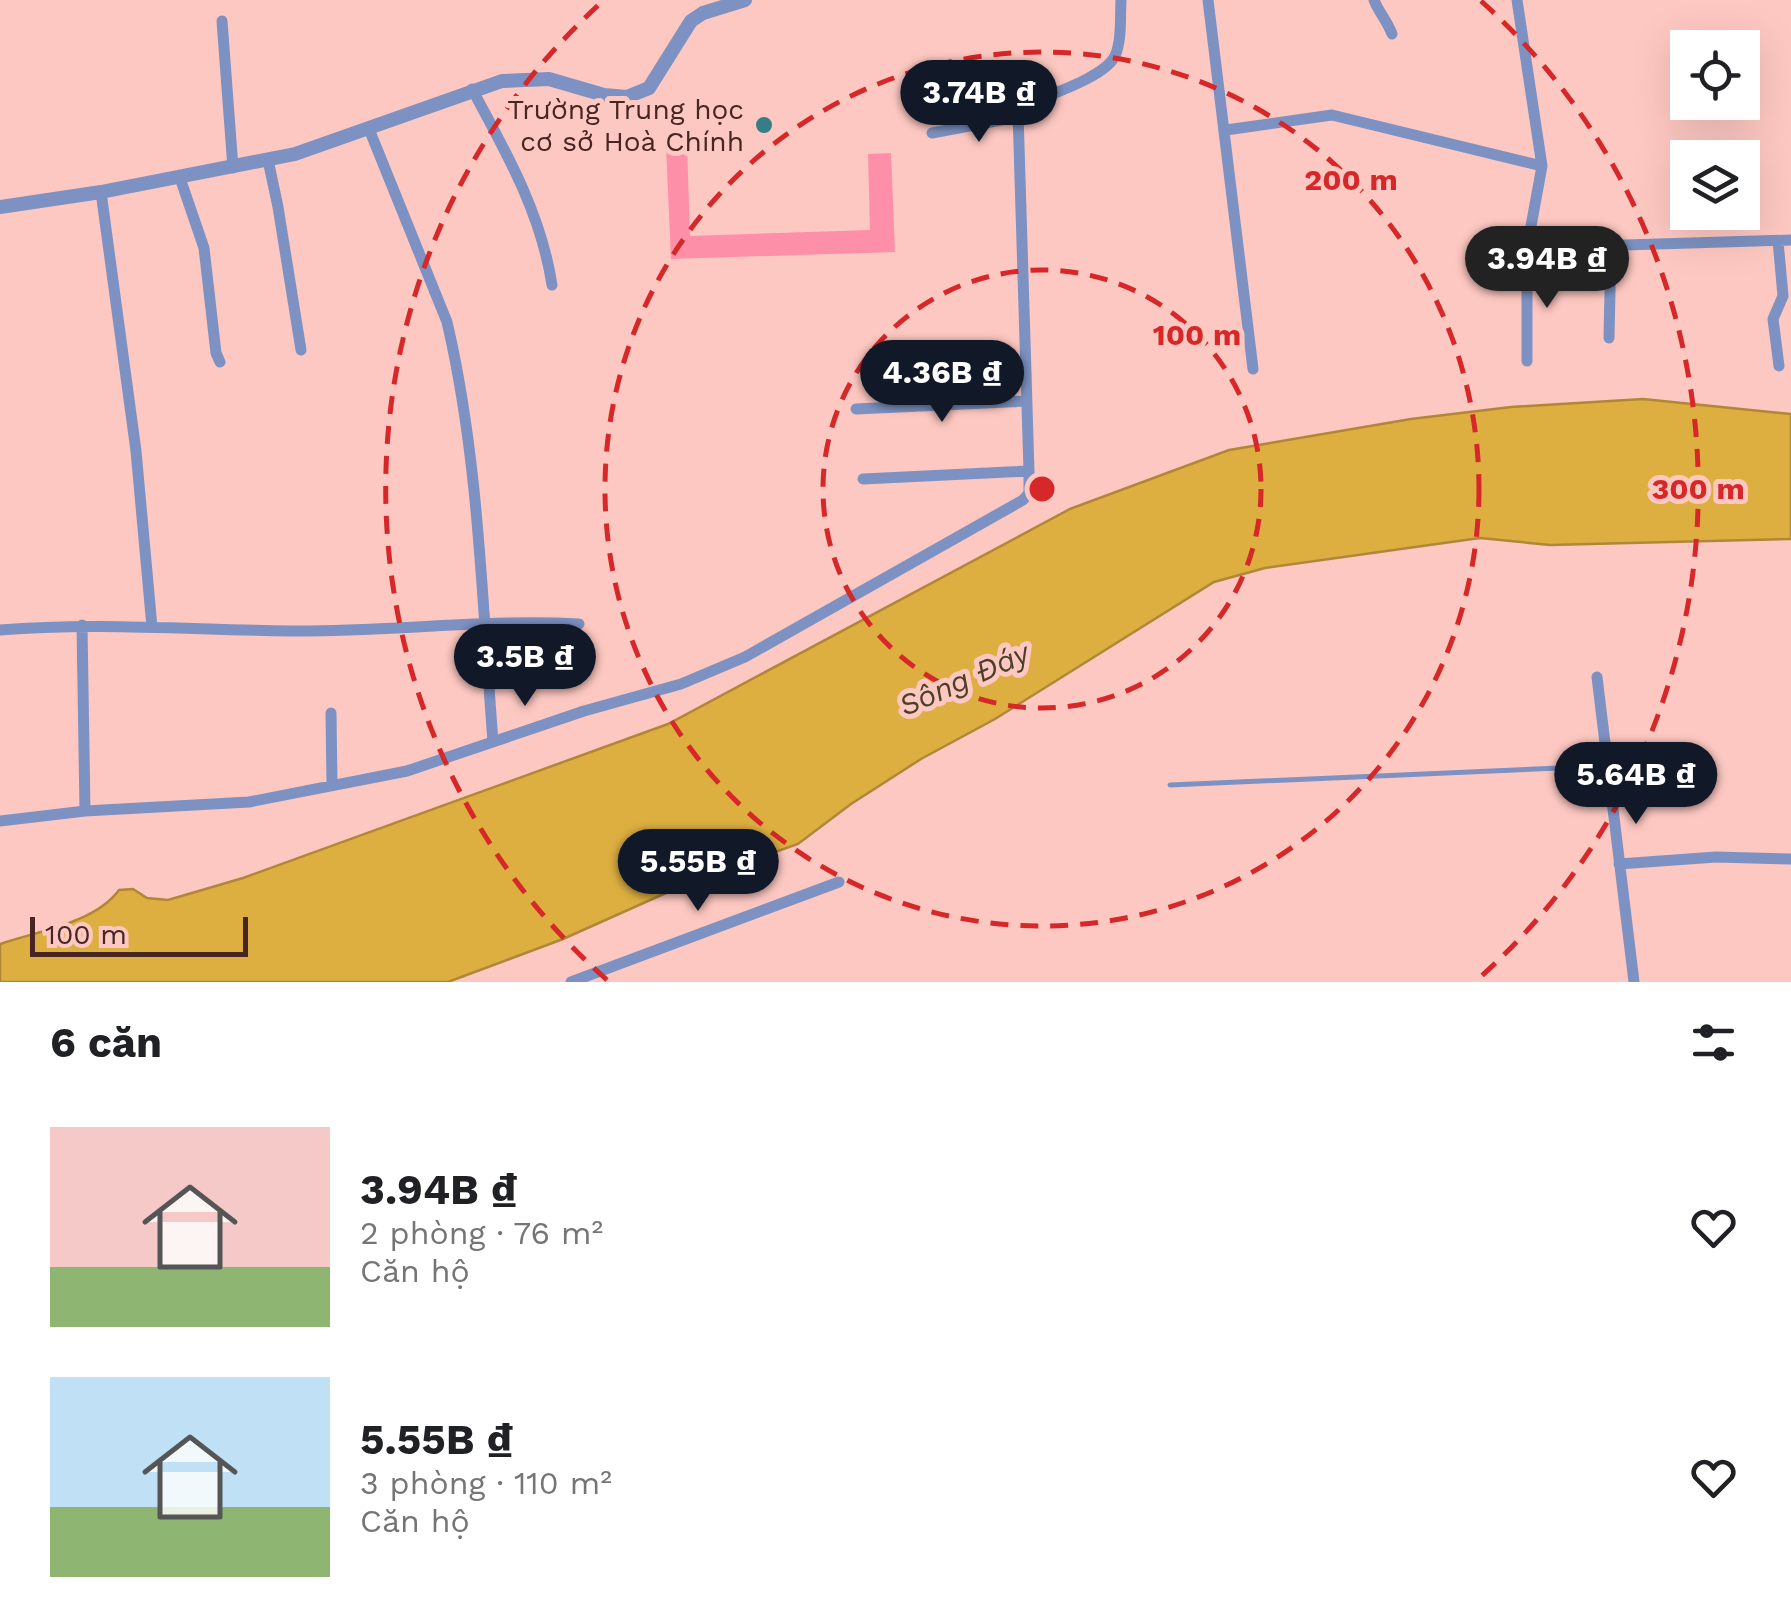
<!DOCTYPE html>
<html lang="vi">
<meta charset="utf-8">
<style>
:root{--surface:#fff;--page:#f2f2f2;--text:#202124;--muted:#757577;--accent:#111827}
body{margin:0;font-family:"Work Sans",sans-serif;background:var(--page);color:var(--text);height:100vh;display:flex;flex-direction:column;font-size:38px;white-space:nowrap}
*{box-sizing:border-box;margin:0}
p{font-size:32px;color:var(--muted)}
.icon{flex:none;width:55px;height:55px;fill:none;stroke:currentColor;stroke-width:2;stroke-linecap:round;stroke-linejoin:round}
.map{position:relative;height:982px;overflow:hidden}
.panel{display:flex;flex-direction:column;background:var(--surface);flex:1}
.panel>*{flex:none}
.tools{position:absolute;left:1670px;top:30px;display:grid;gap:20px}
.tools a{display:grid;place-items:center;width:90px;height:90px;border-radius:0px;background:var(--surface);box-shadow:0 10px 40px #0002;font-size:50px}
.scale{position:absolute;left:30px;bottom:25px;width:218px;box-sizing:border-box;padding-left:10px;border:5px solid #472522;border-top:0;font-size:28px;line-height:35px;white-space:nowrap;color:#472522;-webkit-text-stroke:8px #fec8c2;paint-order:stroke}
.price{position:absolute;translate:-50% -85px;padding:0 22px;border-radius:35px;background:var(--accent);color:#fff;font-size:32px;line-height:65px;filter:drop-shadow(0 2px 5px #0008)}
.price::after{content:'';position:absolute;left:50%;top:60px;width:30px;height:22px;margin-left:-15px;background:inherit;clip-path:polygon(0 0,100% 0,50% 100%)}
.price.active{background:#222;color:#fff}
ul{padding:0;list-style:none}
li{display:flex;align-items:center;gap:30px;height:250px;padding:0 50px}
li span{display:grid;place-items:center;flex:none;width:280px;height:200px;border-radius:0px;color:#555}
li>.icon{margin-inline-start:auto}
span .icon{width:120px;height:120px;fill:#fffc;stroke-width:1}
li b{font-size:42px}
h2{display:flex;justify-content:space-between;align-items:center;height:120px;padding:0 50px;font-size:42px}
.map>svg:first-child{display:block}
.water{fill:#ddaf41;stroke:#b08638;stroke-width:2.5}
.building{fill:#fd8fa9}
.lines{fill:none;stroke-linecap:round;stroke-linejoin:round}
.service{stroke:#7d92c2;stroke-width:5}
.minor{stroke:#7d92c2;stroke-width:11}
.tertiary{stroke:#7d92c2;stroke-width:14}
.ring{fill:none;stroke:#d62828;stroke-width:5;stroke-dasharray:18 12}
.poi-dot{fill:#367e86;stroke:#fec8c2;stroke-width:4}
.labels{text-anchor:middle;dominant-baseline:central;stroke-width:10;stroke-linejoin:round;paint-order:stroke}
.poi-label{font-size:28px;fill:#472522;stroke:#fec8c2;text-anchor:end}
.water-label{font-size:30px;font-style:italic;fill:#4a3f27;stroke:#fec8c2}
.centre{fill:#d62828;stroke:#fec8c2;stroke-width:5}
.ring-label{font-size:30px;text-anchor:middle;font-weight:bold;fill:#d62828;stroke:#fec8c2;stroke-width:10;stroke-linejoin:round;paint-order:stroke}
</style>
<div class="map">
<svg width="1791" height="982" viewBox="0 0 1791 982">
<rect width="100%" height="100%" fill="#fec8c2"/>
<path class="water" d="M 1643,399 L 1791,414 L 1791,539 L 1550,545 L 1480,538 L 1265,568 L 1214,582 L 995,719 L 921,759 L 851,804 L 798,844 L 695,880 L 563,939 L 448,982 L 0,982 L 0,944 C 38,931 95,923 119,890 L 133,889 L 147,898 L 168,900 L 243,878 L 668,724 L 1070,509 L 1229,450 L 1411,419 L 1511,407 Z"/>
<path class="building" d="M 687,145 L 690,236 L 870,230 L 868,154 L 891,153 L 895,252 L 671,259 L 666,146 Z"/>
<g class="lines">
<path class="service" d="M 1170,785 L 1606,766"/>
<path class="minor" d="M 1208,0 L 1253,369
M 1374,0 C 1379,13 1387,20 1392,34
M 1517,0 L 1542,166 L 1527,248 L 1791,240
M 222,21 L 233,168
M 472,89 C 506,152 541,213 552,285
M 369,129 L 447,322 C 479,459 482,602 493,742
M 1226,130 L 1332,115 L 1542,166
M 932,133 L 1018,117
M 268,160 L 278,207 L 301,350
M 180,178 L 204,248 L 216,353 L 220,362
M 101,192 L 136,451 L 152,627
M 1778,241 L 1783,296 L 1773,319 L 1779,366
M 1609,338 L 1611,245
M 1527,361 L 1527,263 L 1537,247
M 856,409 L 1026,401
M 863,479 L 1029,471
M 82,625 L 85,811
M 0,630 C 97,622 193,630 290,631 C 386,632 483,619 579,624
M 1597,677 L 1634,982
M 331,713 L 332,785
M 0,821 L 85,811 L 249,802 L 407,771 L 584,711 L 681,684 L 745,657 L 1023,500 L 1029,493 L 1029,471 L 1018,113 L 1024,106 C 1047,95 1104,78 1115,56 C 1122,40 1120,18 1121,0
M 1619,864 L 1716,857 L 1791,859
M 571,982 L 839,882"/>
<path class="tertiary" d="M 0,207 L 101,192 L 295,154 L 502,81 L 549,79 L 604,95 L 627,97 L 649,88 L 691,21 L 703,13 L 745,0"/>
</g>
<g class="ring">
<circle cx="1042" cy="489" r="219"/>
<circle cx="1042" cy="489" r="437"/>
<path d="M607 980A656 656 0 0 1 603 1M1481 1A656 656 0 0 1 1477 980"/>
</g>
<circle class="poi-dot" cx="764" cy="125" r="10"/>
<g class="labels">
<g class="poi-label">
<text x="744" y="109">Trường Trung học<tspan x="744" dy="32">cơ sở Hoà Chính</tspan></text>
</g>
<g class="water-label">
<text transform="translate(964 679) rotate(-24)">Sông Đáy</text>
</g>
</g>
<circle cx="1042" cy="489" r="15" class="centre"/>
<g class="ring-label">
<text x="1351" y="190">200 m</text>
<text x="1197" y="345">100 m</text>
<text x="1698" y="499">300 m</text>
</g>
</svg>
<div class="tools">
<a><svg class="icon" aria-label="locate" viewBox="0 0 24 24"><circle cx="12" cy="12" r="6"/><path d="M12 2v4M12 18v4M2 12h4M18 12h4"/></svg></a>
<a><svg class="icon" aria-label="layers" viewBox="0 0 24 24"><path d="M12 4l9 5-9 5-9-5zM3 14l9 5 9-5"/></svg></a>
</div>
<div class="scale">100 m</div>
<b class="price" style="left:979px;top:145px">3.74B ₫</b>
<b class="price active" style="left:1547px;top:311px">3.94B ₫</b>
<b class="price" style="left:942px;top:425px">4.36B ₫</b>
<b class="price" style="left:525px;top:709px">3.5B ₫</b>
<b class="price" style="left:1636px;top:827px">5.64B ₫</b>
<b class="price" style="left:698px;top:914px">5.55B ₫</b>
</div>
<section class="panel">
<h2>6 căn<svg class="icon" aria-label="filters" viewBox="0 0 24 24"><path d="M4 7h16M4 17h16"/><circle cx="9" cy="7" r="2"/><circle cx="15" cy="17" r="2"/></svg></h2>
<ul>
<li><span style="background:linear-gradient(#f6c9c9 70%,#8fb573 0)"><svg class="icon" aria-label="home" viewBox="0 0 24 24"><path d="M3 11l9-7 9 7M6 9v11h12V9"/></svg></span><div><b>3.94B ₫</b><p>2 phòng · 76 m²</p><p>Căn hộ</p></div><svg class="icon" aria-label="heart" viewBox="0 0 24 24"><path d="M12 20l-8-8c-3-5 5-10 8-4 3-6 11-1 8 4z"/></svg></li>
<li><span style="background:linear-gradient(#bfe0f5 65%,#8fb573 0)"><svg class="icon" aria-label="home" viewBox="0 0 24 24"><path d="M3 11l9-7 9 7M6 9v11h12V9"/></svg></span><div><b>5.55B ₫</b><p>3 phòng · 110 m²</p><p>Căn hộ</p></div><svg class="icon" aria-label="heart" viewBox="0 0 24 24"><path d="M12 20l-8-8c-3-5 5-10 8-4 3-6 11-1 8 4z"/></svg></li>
</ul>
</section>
